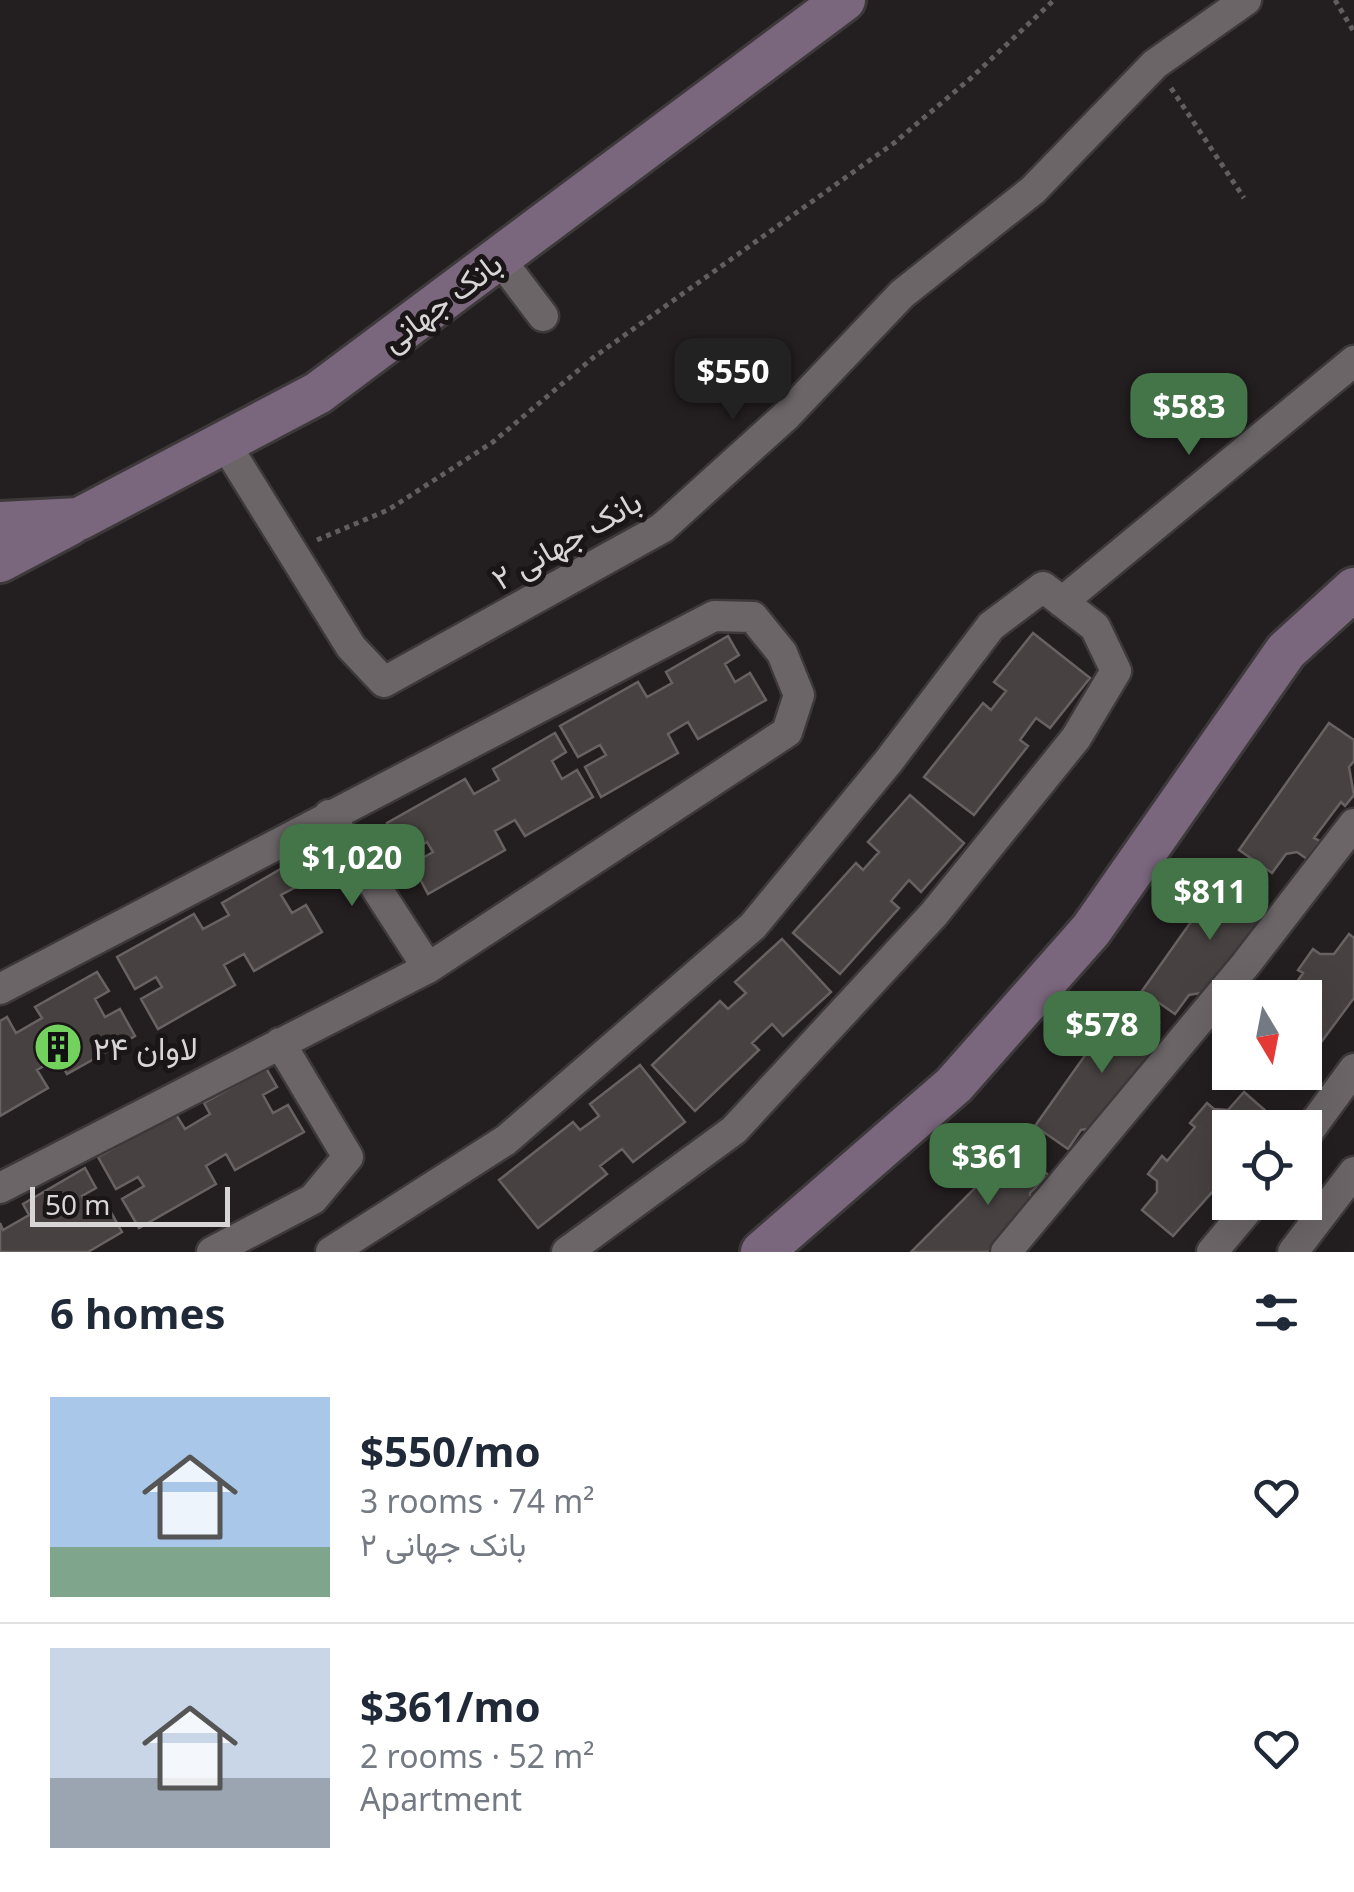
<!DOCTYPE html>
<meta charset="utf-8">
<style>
:root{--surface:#fff;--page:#f6f6f7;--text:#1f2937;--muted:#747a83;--line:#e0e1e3;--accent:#447548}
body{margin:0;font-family:"Noto Sans",Vazirmatn,sans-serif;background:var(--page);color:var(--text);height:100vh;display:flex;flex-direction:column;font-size:38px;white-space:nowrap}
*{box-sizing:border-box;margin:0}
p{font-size:32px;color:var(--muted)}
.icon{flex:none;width:55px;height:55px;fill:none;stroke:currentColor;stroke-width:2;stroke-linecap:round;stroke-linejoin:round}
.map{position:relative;height:1252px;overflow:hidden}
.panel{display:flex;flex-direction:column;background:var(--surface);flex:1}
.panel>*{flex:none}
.needle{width:65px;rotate:170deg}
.buttons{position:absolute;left:1212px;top:980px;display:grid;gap:20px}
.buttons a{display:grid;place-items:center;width:110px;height:110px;border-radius:0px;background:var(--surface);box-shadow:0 10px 40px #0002;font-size:50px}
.scale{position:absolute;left:30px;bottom:25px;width:200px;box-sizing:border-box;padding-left:10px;border:5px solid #d8d5d6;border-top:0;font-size:28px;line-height:35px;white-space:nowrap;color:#d8d5d6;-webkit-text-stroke:8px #1a1517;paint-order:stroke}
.price{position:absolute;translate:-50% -85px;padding:0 22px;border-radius:20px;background:var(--accent);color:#fff;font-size:32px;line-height:65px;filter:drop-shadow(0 2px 5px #0008)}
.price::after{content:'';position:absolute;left:50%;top:60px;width:30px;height:22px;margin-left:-15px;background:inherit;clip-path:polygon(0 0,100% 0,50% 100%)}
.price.current{background:#222;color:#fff}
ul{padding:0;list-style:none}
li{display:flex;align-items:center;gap:30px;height:250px;padding:0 50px}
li+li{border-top:2px solid var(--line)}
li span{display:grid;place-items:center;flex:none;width:280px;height:200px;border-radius:0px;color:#555}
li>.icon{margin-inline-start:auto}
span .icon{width:120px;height:120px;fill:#fffc;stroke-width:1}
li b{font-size:42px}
h2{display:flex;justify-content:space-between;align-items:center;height:120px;padding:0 50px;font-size:42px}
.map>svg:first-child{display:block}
.building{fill:#474141;stroke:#686262;stroke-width:2.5}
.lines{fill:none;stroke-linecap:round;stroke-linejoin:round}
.street-casing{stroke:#3d393b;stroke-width:35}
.secondary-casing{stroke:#3d393b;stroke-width:48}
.path{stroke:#625e60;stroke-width:5;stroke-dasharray:5 5;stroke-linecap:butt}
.street{stroke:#6b6567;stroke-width:30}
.secondary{stroke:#7b677d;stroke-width:42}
.labels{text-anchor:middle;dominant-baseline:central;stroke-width:10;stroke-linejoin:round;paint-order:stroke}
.street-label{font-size:32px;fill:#d8d5d6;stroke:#1a1517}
.poi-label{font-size:32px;fill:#d8d5d6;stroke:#1a1517;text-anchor:start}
</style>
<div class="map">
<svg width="1354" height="1252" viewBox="0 0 1354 1252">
<rect width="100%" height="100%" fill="#231e20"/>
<path class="building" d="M 1033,633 L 1090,678 L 1050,728 L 1036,718 L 1020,740 L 1028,746 L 974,815 L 924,777 L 983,703 L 991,710 L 1006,691 L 994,682 Z
M 728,636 L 739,655 L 725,664 L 735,682 L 750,673 L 766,700 L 698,739 L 688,722 L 668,734 L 678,753 L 601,797 L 585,767 L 606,755 L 600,745 L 578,757 L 560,726 L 638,682 L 647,697 L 672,683 L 666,672 Z
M 1329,723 L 1354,740 L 1354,761 L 1349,767 L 1354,795 L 1345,806 L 1341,802 L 1314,838 L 1320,841 L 1307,859 L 1297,852 L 1286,854 L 1272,873 L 1239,850 Z
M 555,733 L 566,752 L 552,761 L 562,779 L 577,770 L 593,797 L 525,836 L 515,820 L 495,831 L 505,850 L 428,894 L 412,864 L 433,852 L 427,842 L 405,855 L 387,823 L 465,779 L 474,794 L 499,780 L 493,769 Z
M 910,795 L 964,843 L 921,892 L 909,880 L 891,901 L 899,908 L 840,974 L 793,933 L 856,863 L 863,870 L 879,852 L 868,842 Z
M 1232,864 L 1267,888 L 1253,908 L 1257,921 L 1264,927 L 1210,1000 L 1200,993 L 1189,995 L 1175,1014 L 1142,991 Z
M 284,867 L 296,887 L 281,895 L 292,913 L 306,905 L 322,932 L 254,971 L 244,954 L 224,965 L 235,985 L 158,1029 L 141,999 L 162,987 L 156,977 L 135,989 L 117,957 L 194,914 L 203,929 L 229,915 L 222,903 Z
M 1349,934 L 1354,938 L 1354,998 L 1305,1064 L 1305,998 L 1286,998 L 1303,973 L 1298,970 L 1313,949 L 1320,954 L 1334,954 Z
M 782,939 L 831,992 L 783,1036 L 772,1024 L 752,1043 L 759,1050 L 695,1111 L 652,1065 L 720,1001 L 728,1009 L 746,993 L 735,982 Z
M 97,972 L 109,991 L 95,999 L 105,1017 L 120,1009 L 135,1036 L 67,1074 L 58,1058 L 37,1070 L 48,1088 L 0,1116 L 0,1021 L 7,1017 L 16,1033 L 42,1018 L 35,1007 Z
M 1125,999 L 1159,1023 L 1145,1043 L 1149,1056 L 1156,1061 L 1092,1128 L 1081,1130 L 1068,1149 L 1035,1126 Z
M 640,1065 L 685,1122 L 633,1162 L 622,1149 L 600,1166 L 607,1174 L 538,1228 L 499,1180 L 573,1122 L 580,1130 L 599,1116 L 590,1104 Z
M 266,1068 L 277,1087 L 263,1095 L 273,1113 L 288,1105 L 304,1132 L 235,1170 L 226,1154 L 206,1166 L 216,1184 L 139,1228 L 122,1199 L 144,1186 L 138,1177 L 116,1189 L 98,1157 L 175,1113 L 185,1129 L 210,1114 L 204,1103 Z
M 1244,1092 L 1276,1120 L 1269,1128 L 1230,1128 L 1230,1172 L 1173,1236 L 1142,1210 L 1157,1192 L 1157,1181 L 1148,1174 L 1162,1156 L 1167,1161 L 1195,1127 L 1190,1123 L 1207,1103 L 1214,1109 L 1228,1110 Z
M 1018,1145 L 1048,1175 L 1030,1193 L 1032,1206 L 1015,1226 L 988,1252 L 911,1252 Z
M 85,1168 L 96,1188 L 82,1196 L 93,1214 L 107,1205 L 122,1232 L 88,1252 L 0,1252 L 0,1223 L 3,1230 L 29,1215 L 23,1204 Z"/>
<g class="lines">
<g class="street-casing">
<path id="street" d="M 499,258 L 543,316
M 224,442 L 351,647 L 384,682 L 662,528 L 787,415 L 902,294 L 1033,190 L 1155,64 L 1246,0
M 1062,602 L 1354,361
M 329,815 L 428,968
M 0,989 L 714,616 L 753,617 L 782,653 L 799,695 L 787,732 L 428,968 L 0,1188
M 1305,1136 L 1354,1069
M 212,1252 L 313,1199 L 348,1157 L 280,1043
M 331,1252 L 506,1140 L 753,926 L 888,762 L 991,626 L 1043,587 L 1095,627 L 1116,671 L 1076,738 L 934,914 L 734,1130 L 567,1252
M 1006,1252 L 1246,964 L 1354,824
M 1212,1252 L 1254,1202
M 1293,1252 L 1354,1172"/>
</g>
<g class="secondary-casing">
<path id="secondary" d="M 0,523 L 79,519 L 318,393 L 844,0
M 0,561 L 70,524
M 762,1252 L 954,1085 L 1091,930 L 1286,651 L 1354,589"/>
</g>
<path class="path" d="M 1335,0 L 1354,32
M 1171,88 L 1244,198
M 317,540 L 388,510 L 493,442 L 594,357 L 894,143 L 971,78 L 1054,0"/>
<use href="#street" class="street"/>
<use href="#secondary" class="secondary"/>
</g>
<defs>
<g id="building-disc" transform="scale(2.5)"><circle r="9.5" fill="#72d25d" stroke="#1a1517"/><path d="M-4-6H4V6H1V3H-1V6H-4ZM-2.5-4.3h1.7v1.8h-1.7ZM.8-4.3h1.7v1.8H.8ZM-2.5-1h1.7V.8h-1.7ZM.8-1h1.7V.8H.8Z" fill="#111"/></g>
</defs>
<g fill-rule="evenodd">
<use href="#building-disc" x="58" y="1047"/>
</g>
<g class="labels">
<g class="street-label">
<text transform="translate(441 301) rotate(-37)">بانک جهانی</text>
<text transform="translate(566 539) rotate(-30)">بانک جهانی ۲</text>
</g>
<g class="poi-label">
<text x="93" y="1047">لاوان ۲۴</text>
</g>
</g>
</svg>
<div class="buttons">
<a><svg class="needle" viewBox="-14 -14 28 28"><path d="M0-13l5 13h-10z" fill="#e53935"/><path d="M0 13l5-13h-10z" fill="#747a83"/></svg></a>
<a><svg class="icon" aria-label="locate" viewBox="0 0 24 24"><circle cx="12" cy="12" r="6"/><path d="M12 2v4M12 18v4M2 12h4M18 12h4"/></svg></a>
</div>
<div class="scale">50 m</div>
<b class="price current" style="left:733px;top:423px">$550</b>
<b class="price" style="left:1189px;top:458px">$583</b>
<b class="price" style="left:352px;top:909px">$1,020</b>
<b class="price" style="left:1210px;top:943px">$811</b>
<b class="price" style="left:1102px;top:1076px">$578</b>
<b class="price" style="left:988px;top:1208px">$361</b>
</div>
<section class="panel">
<h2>6 homes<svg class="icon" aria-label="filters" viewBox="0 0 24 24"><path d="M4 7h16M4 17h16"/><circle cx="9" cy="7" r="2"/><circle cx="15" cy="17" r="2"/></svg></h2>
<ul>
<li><span style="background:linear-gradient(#a9c7e8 75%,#7fa58c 0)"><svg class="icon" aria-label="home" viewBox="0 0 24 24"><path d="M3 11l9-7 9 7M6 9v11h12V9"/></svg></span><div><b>$550/mo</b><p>3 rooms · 74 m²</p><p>بانک جهانی ۲</p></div><svg class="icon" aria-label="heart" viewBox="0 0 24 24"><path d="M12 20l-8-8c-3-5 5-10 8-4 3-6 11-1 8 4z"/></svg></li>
<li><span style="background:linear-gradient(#c9d6e8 65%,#9aa5b1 0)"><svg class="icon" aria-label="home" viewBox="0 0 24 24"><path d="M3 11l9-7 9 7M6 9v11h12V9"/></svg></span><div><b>$361/mo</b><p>2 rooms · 52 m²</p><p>Apartment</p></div><svg class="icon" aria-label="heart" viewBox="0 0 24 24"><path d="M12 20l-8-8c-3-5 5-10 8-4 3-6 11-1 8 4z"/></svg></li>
</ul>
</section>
